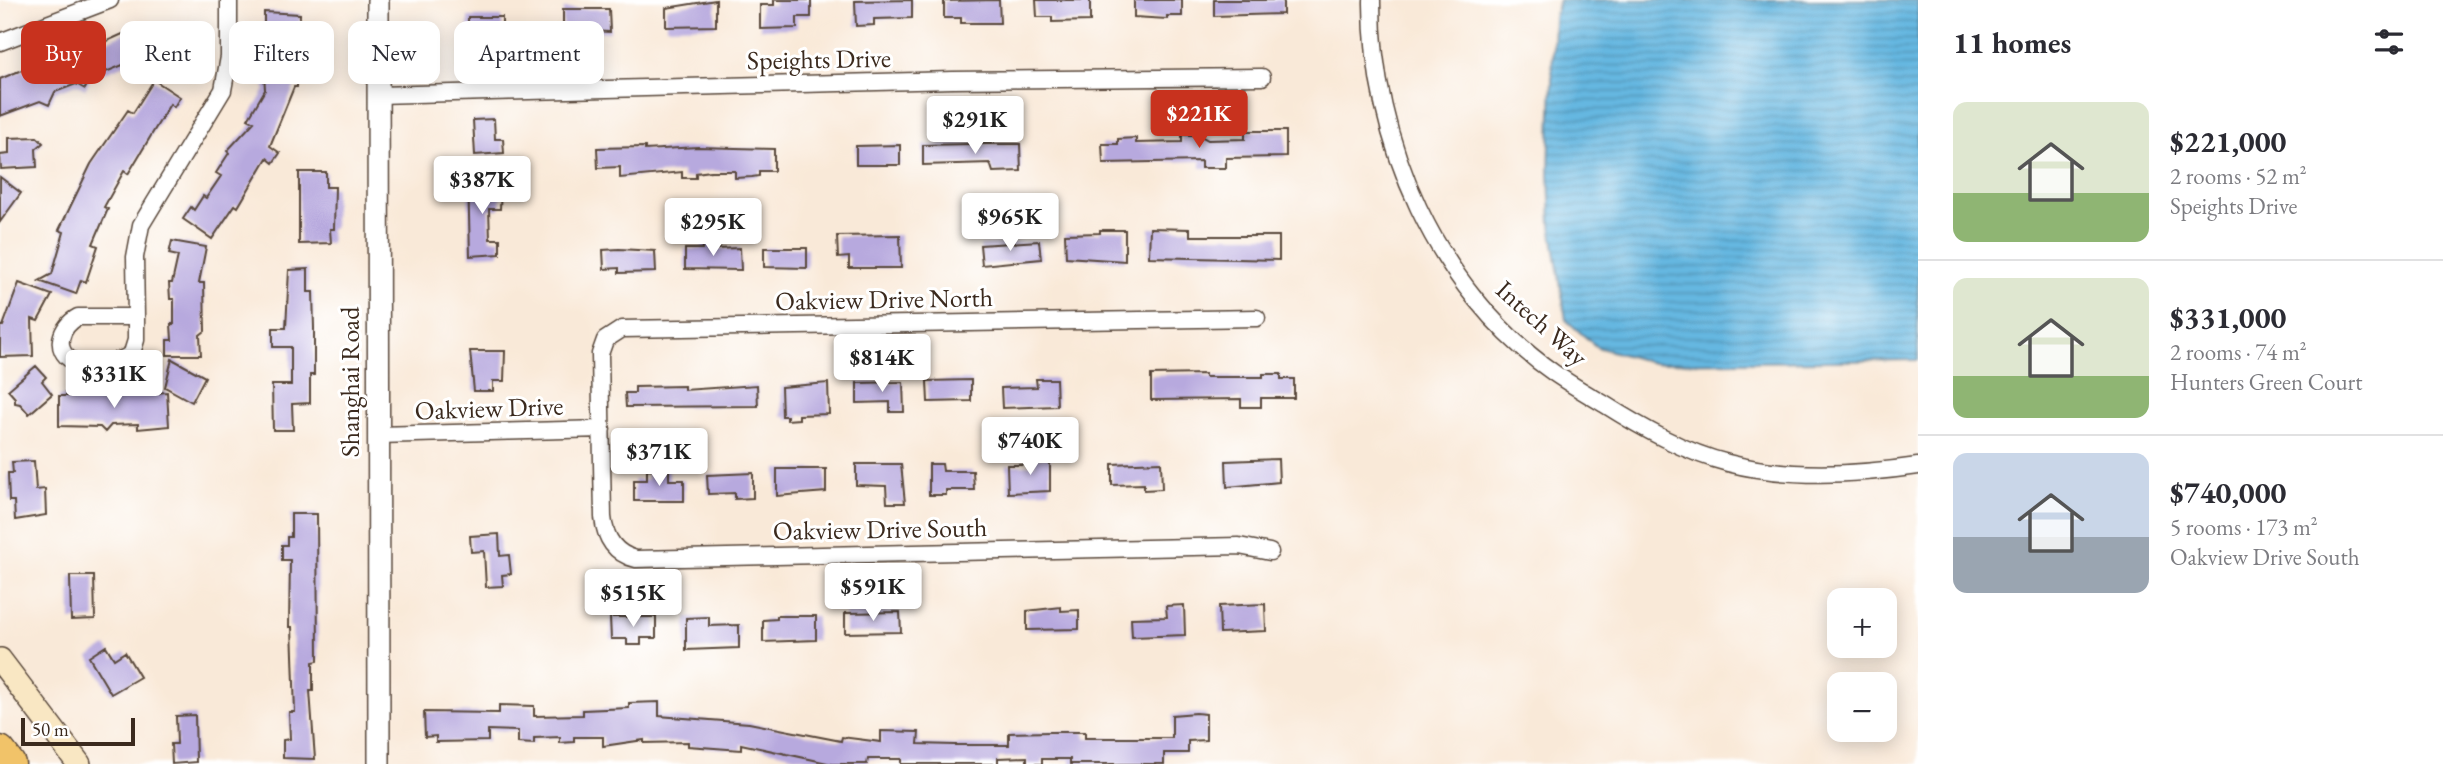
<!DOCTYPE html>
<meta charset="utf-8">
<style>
:root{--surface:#fff;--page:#f2f2f3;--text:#2b2b33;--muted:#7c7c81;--line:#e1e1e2;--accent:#c8321e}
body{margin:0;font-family:"EB Garamond",serif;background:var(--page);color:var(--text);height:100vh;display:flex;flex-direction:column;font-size:26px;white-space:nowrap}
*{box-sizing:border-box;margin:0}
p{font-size:23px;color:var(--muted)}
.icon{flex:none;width:38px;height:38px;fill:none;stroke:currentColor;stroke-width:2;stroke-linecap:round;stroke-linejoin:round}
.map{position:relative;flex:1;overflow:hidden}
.drawer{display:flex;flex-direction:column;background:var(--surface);width:525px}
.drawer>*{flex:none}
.top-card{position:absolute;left:21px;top:21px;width:665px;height:63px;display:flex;gap:14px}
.controls{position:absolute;left:1827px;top:588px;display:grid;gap:14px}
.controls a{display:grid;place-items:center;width:70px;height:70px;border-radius:14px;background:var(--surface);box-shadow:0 4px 18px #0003;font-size:35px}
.scale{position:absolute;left:21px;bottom:18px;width:114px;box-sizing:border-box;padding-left:7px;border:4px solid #3b2a1e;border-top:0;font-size:19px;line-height:24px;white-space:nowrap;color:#3b2a1e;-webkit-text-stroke:5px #fff;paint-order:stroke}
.price{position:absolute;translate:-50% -60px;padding:0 16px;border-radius:7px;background:#fff;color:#222;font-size:23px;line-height:46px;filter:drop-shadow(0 2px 4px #0008)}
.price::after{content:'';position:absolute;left:50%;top:42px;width:21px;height:16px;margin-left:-10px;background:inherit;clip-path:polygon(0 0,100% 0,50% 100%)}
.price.on{background:var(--accent);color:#fff}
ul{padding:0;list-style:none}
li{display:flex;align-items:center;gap:21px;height:175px;padding:0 35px}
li+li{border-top:2px solid var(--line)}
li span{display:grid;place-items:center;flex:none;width:196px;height:140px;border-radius:14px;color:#555}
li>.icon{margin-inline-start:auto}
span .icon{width:84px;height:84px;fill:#fffc;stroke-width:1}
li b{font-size:30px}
h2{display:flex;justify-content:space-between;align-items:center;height:84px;padding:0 35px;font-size:30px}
.pill{padding:0 24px;border-radius:14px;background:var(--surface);box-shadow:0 4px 18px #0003;font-size:24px;line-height:63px}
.pill.on{background:var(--accent);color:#fff}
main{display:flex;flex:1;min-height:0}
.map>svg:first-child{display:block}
.water{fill:url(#water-rules);stroke:#507080;stroke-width:2}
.building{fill:#b7a9de}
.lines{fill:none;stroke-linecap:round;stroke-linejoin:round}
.minor-casing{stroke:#58473a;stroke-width:19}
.tertiary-casing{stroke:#58473a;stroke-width:24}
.secondary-casing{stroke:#58473a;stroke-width:26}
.motorway-casing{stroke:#58473a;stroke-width:33}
.minor{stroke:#fff;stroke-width:16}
.tertiary{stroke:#fff;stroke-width:21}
.secondary{stroke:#f9e7c3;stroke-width:23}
.motorway{stroke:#f1c369;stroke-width:30}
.labels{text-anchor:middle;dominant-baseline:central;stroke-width:6;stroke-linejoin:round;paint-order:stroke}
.street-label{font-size:26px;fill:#3b2a1e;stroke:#fff}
</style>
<main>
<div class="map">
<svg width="1918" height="764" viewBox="0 0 1918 764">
<defs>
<pattern id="water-rules" width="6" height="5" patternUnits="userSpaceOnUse" patternTransform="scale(1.75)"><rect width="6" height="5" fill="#65b7e1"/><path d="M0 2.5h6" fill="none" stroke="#5495b6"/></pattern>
</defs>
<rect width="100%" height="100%" fill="#fff"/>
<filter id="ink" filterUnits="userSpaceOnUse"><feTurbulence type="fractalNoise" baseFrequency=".0143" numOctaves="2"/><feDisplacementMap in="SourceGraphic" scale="14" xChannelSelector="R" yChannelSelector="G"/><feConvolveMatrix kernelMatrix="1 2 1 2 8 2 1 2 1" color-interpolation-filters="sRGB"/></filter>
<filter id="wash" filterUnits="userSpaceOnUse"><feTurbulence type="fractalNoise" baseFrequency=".00686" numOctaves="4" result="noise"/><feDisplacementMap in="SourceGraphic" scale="28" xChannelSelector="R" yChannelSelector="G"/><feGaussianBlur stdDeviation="1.57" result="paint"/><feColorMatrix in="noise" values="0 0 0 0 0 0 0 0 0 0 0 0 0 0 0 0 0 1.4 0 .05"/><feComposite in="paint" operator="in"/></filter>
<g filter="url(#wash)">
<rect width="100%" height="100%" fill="#f9e9d8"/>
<path class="water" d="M 1559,0 L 1918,0 L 1918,360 L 1653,363 L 1597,347 L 1566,320 L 1551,225 L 1549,173 L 1554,18 Z"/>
<g id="blocks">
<path class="building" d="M 716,0 L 716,26 L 666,27 L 666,8 Z
M 774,0 L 811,0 L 811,17 L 797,17 L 797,28 L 760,29 L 760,5 L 774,5 Z
M 912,0 L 912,18 L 874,19 L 874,25 L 856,26 L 855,1 Z
M 999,0 L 1000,23 L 961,23 L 961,18 L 944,18 L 944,1 Z
M 1036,0 L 1090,0 L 1090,21 L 1052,22 L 1052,17 L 1037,17 Z
M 1134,0 L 1182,0 L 1182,16 L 1167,16 L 1167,19 L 1134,17 Z
M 1214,0 L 1283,0 L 1283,14 L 1214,16 Z
M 563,9 L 609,9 L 610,32 L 563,30 Z
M 264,12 L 300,14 L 297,87 L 294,87 L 270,146 L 280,153 L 273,163 L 267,158 L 238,207 L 235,205 L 212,239 L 183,219 L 191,207 L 194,210 L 203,196 L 206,198 L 221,176 L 216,173 L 229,153 L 227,151 L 254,122 L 248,119 L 265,90 L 263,55 L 268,55 L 270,27 L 264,26 Z
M 468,17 L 502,17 L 502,39 L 468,39 Z
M 153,26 L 162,49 L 91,78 L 85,89 L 76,84 L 55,92 L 49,105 L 40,101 L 0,116 L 0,79 L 60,54 L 62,60 L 85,51 L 138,27 L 140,31 Z
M 154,80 L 180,97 L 174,107 L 170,104 L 128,174 L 124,171 L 104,207 L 108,209 L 93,244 L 98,246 L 86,282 L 81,280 L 76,294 L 39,281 L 52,274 L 64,232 L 59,230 L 91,164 L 128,110 L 133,113 Z
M 494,119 L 495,139 L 503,139 L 504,153 L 475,155 L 473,120 Z
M 1245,131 L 1286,131 L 1286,157 L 1226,158 L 1226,168 L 1201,168 L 1201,161 L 1103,163 L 1102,144 L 1118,144 L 1118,139 L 1136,138 L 1136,143 L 1182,142 L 1182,135 L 1199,135 L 1208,140 L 1245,139 Z
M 37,137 L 43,143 L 36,149 L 37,167 L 1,169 L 0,155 L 9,154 L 9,138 Z
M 969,144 L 1020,144 L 1021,171 L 993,172 L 990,163 L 923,165 L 923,145 Z
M 900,145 L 900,165 L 856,165 L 856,146 Z
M 645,147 L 645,150 L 698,147 L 774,149 L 774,171 L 759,171 L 759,176 L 752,177 L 735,178 L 735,171 L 711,171 L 696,173 L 696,178 L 682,178 L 682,172 L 620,178 L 620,167 L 598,168 L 597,148 Z
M 299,172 L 326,172 L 326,187 L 335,187 L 334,229 L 330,229 L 331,243 L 299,244 Z
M 468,175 L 485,175 L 485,189 L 501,189 L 500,209 L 489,209 L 490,239 L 500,239 L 500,254 L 470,256 Z
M 0,177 L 21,193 L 0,222 Z
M 1150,228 L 1190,229 L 1190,236 L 1279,236 L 1279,260 L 1149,257 Z
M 1100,230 L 1125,230 L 1125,261 L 1066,257 L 1065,234 L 1100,233 Z
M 900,235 L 901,268 L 849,268 L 849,257 L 838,258 L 837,236 Z
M 172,241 L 206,247 L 199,283 L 204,283 L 205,331 L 200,335 L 201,355 L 167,355 L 167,340 L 172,340 L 171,324 L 174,324 L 174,299 L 170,299 L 169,283 L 172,283 L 178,256 L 169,254 Z
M 1039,241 L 1041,259 L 982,265 L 980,245 Z
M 702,243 L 715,243 L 715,249 L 740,248 L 741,270 L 685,269 L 685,249 L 702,249 Z
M 764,248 L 807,248 L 807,268 L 764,267 Z
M 619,249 L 655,251 L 656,272 L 619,273 L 619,268 L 604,269 L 603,250 Z
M 308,269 L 308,292 L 313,292 L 314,328 L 314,375 L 310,375 L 310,403 L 292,404 L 293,430 L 273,430 L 272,385 L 291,385 L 291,347 L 273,347 L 273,328 L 286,328 L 289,270 Z
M 19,283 L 52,295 L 38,321 L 32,319 L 33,356 L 0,357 L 0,326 L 3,326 Z
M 470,351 L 505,351 L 504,381 L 493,381 L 493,391 L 474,391 Z
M 172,359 L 205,377 L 192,402 L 165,387 Z
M 36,366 L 46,377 L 42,381 L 52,394 L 29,414 L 20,404 L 15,403 L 15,398 L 8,390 Z
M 1205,374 L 1205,377 L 1263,377 L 1263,374 L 1281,374 L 1281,379 L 1294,379 L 1294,398 L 1261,398 L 1261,407 L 1241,407 L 1241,399 L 1151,400 L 1151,375 Z
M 1036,379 L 1056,379 L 1057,406 L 1002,408 L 1001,388 L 1037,387 Z
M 971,380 L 971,401 L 928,402 L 927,381 Z
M 903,382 L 904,412 L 890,412 L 890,402 L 857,403 L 857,383 Z
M 828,383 L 829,414 L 799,415 L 799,419 L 787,420 L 787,416 L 782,416 L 781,387 Z
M 757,385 L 758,406 L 626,407 L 625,393 L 635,393 L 635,387 L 684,386 L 684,390 Z
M 129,390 L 129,395 L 167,392 L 169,426 L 138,429 L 138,424 L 111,425 L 105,432 L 100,427 L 59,426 L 59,396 L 76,396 L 76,392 Z
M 1035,457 L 1050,457 L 1050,491 L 1008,493 L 1007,465 L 1035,465 Z
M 1278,459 L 1279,482 L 1227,487 L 1226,461 Z
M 34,461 L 36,490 L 45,489 L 46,515 L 15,520 L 14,501 L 9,501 L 8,473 L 13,473 L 12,462 Z
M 1161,462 L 1162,489 L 1144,490 L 1144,484 L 1112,485 L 1112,464 Z
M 856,464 L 901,464 L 905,503 L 887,503 L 886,486 L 856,485 Z
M 929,464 L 942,464 L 943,471 L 973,471 L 974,490 L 946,490 L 946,495 L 929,495 Z
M 647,469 L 669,470 L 669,480 L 684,480 L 684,501 L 634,501 L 634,480 L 647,480 Z
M 777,469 L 826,469 L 826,492 L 777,496 Z
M 753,473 L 753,498 L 735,499 L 735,493 L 708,494 L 707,475 Z
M 291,514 L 317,514 L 318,661 L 313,662 L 313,691 L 310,691 L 315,759 L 283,758 L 283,740 L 290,739 L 289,712 L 295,712 L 292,627 L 289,627 L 290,560 L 282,560 L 282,545 L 287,545 L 287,537 L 291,537 Z
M 499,534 L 500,556 L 509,555 L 511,574 L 502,575 L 503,586 L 486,587 L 484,551 L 471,552 L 470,536 Z
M 70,576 L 94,576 L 95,619 L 71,620 Z
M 1265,604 L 1266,631 L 1220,633 L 1219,606 Z
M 1184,605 L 1185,635 L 1132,637 L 1131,618 L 1167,617 L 1166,606 Z
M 1061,607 L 1061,611 L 1079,610 L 1079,629 L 1027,630 L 1027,611 Z
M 900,612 L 901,632 L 845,633 L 845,613 Z
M 777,616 L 816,616 L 816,640 L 763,642 L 763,620 L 777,619 Z
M 610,617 L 656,617 L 656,638 L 641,638 L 641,645 L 627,645 L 627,639 L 611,639 Z
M 709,617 L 709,626 L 739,625 L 739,648 L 686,650 L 686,618 Z
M 106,646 L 114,659 L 125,652 L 140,677 L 111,694 L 89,657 Z
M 659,702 L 659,716 L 749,723 L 841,741 L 842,737 L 881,742 L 881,731 L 919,732 L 918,744 L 954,745 L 1009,745 L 1009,733 L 1050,732 L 1085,732 L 1085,738 L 1172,738 L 1172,715 L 1196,713 L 1206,714 L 1206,740 L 1188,741 L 1188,753 L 1164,753 L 1164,764 L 1070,764 L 1070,759 L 1042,759 L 1042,764 L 1027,764 L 1027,757 L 998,758 L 998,764 L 901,764 L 901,759 L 868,759 L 867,764 L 832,764 L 741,744 L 741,750 L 688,746 L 688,742 L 644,743 L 644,740 L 603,746 L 603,737 L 574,737 L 574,742 L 560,743 L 560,737 L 534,738 L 534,744 L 518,743 L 518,731 L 488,730 L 488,741 L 436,742 L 436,736 L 425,737 L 424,712 L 499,713 L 499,705 L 534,706 L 534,716 L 583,715 L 583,710 L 629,708 L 629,703 Z
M 195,715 L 196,762 L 172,764 L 171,744 L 177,744 L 176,716 Z"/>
</g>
</g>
<g filter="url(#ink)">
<use href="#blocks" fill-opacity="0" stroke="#58473a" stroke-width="2"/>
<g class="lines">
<g class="minor-casing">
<path id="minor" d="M 1372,0 C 1371,140 1437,291 1554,373 C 1570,384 1587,394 1604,404 C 1642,428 1684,452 1728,463 C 1789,479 1857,475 1918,466
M 0,42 L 110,0
M 378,95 L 953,80 L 1262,77
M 78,317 L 136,317 L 136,340 L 132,353 C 120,364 88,368 73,361 C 52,350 61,326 78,317 Z
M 136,317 L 135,257 L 141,225 L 223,90 L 229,57 L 229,0
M 1257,318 L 622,329 L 605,340 L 600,354 L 603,517 C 605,538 615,554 636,559 L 1239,546 L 1270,552
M 378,435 L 602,429"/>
</g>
<g class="tertiary-casing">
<path id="tertiary" d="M 378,0 L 379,764"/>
</g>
<g class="secondary-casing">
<path id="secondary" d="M 0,660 L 79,764"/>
</g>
<g class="motorway-casing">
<path id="motorway" d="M 0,751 L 10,764"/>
</g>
<use href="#minor" class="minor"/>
<use href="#tertiary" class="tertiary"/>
<use href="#secondary" class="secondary"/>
<use href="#motorway" class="motorway"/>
</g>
</g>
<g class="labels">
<g class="street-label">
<text transform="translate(819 59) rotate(-1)">Speights Drive</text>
<text transform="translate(884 299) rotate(-1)">Oakview Drive North</text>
<text transform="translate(1542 323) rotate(42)">Intech Way</text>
<text transform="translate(350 382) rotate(-90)">Shanghai Road</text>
<text transform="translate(489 408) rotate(-2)">Oakview Drive</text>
<text transform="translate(880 529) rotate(-1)">Oakview Drive South</text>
</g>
</g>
</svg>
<div class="controls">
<a>+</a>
<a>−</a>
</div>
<div class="scale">50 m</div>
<b class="price on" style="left:1199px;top:150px">$221K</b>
<b class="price" style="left:975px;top:156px">$291K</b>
<b class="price" style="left:482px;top:216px">$387K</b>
<b class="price" style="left:1010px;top:253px">$965K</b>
<b class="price" style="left:713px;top:258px">$295K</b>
<b class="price" style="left:882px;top:394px">$814K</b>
<b class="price" style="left:114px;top:410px">$331K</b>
<b class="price" style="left:1030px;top:477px">$740K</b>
<b class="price" style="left:659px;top:488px">$371K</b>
<b class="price" style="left:873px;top:623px">$591K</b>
<b class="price" style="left:633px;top:629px">$515K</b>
<div class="top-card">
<a class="pill on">Buy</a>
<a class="pill">Rent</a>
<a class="pill">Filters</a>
<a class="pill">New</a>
<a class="pill">Apartment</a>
</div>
</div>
<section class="drawer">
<h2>11 homes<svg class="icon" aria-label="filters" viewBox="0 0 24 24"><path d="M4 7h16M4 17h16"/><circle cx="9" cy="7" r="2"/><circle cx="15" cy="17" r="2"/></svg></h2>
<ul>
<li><span style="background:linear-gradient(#dfe7d0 65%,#8fb573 0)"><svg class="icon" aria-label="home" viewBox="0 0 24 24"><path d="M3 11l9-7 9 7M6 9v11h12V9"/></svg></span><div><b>$221,000</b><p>2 rooms · 52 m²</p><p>Speights Drive</p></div></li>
<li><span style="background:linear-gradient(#dfe7d0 70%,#8fb573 0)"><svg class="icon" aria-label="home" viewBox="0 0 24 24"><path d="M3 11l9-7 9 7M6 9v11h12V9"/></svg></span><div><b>$331,000</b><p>2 rooms · 74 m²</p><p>Hunters Green Court</p></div></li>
<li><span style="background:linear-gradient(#c9d6e8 60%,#9aa5b1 0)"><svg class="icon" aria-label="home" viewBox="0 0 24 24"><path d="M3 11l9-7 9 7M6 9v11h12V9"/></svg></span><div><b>$740,000</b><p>5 rooms · 173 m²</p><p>Oakview Drive South</p></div></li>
</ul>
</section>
</main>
